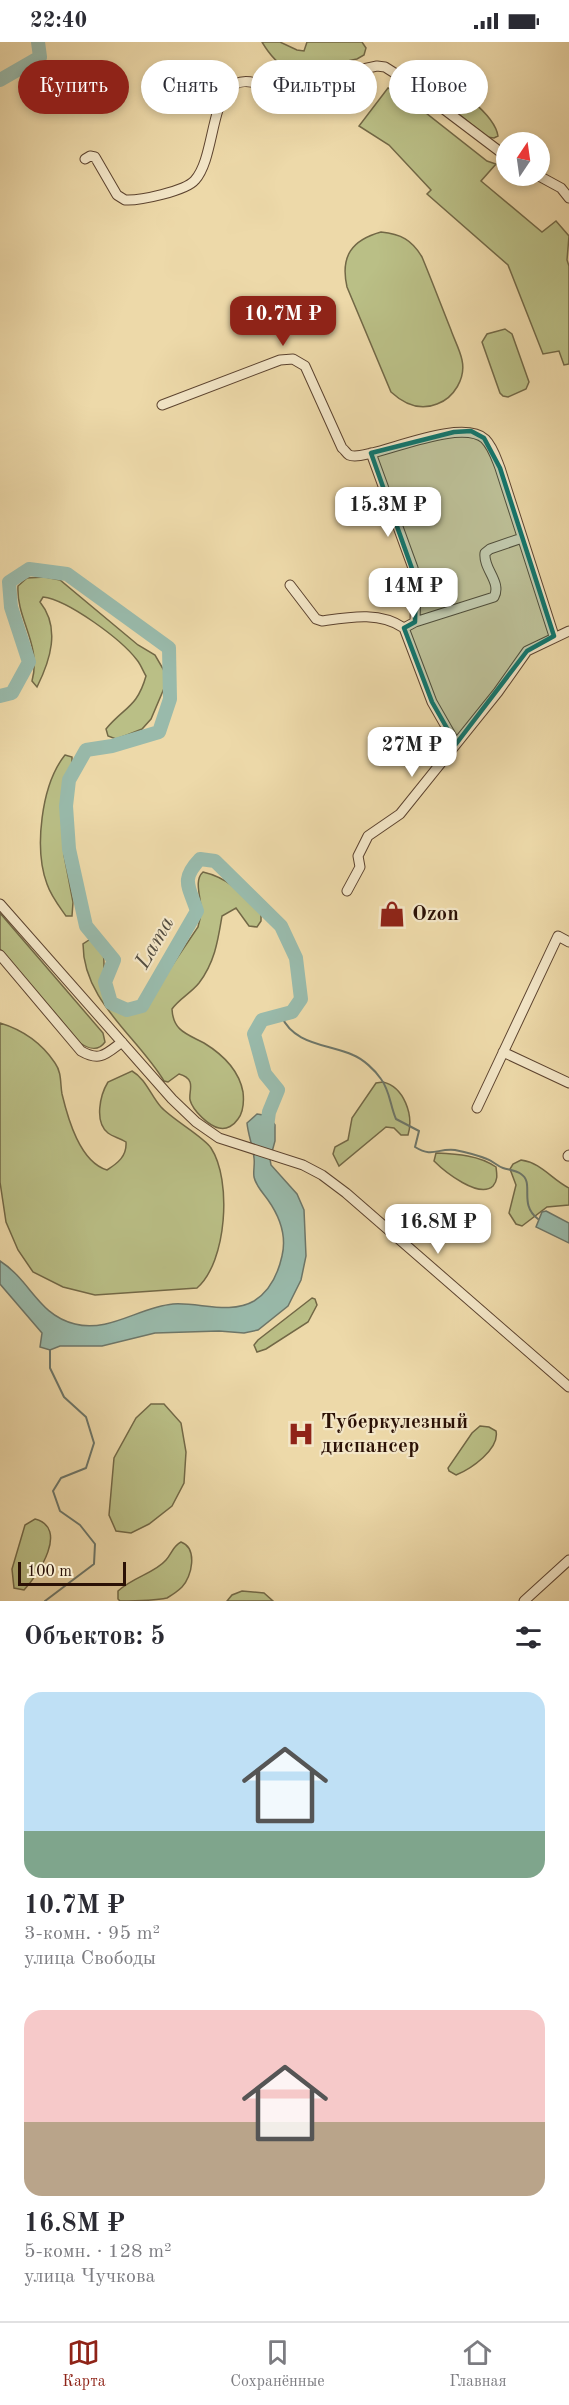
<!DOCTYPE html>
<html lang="ru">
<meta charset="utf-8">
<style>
:root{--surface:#fff;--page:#f7f7f7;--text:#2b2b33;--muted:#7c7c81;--line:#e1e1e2;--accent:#8f2418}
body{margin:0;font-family:"Old Standard TT",serif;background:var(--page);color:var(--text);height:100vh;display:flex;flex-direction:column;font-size:22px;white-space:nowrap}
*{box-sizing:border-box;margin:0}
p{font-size:20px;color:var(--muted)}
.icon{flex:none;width:33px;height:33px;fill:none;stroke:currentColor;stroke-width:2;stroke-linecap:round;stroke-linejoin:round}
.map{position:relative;height:1559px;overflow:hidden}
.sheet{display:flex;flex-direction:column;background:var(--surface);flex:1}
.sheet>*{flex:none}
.hud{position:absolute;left:18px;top:18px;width:534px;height:54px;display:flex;gap:12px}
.needle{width:39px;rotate:13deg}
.fabs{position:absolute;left:496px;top:90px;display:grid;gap:12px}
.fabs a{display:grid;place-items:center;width:54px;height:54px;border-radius:50%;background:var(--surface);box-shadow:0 3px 9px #0003;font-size:30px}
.scale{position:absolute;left:18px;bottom:15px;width:108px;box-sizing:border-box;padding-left:6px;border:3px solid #2b1106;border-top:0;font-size:16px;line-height:21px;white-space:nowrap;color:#2b1106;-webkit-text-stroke:4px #f3e6c7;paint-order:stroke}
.price{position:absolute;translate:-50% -51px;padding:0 14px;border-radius:12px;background:#fff;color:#222;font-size:20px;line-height:39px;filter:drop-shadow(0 2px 3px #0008)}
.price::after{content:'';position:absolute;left:50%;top:36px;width:18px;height:14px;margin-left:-9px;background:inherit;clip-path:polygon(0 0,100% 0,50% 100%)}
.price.current{background:var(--accent);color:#fff}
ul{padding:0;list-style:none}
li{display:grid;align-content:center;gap:12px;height:318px;padding:0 24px}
li span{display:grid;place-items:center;height:186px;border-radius:18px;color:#555}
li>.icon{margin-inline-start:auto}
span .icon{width:108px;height:108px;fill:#fffc;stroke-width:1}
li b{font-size:26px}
h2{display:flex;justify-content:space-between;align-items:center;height:72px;padding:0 24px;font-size:26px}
.chip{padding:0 21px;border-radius:27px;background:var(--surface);box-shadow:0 3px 9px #0003;font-size:21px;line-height:54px}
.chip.current{background:var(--accent);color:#fff}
.status{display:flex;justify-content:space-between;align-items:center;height:42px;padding:0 30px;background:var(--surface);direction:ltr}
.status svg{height:16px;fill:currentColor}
.menu{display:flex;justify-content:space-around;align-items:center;height:84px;border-top:2px solid var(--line);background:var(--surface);font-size:16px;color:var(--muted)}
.menu a{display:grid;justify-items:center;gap:3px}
.menu .current{color:var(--accent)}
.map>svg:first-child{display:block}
.green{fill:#babf86;stroke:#726846;stroke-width:1.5}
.water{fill:#99baab;stroke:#6d7669;stroke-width:1.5}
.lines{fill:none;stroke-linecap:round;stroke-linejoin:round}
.stream{stroke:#6d7669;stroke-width:2}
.river{stroke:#99baab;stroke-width:14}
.minor-casing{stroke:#5c432f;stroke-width:11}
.minor{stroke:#f3e6c7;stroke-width:9}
.marked{fill:#0f766e;fill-opacity:0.2;stroke:#0f766e;stroke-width:4.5;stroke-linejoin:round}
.labels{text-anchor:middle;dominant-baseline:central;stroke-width:4.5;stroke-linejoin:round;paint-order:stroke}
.poi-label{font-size:21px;font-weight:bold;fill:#2b1106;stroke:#f3e6c7;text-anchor:start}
.water-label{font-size:22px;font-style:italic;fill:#524c40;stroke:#f3e6c7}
</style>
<div class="status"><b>22:40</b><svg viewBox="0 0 49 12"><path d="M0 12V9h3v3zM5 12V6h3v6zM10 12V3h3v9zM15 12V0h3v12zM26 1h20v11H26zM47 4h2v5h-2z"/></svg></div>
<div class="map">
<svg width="569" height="1559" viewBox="0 0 569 1559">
<rect width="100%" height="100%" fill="#edd9a9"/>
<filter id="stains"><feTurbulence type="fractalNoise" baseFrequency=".00333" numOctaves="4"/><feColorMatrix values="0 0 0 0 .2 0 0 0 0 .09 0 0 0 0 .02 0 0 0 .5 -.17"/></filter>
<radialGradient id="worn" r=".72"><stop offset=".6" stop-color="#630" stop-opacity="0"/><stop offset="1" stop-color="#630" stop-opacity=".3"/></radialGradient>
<path class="green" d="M 262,0 L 280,0 L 297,8 L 304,9 L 307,0 L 362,0 L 366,6 L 364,13 L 357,17 C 340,20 304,32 288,26 C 276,22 268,10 262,0 Z
M 419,22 C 441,37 494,67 498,94 L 494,96 L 487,95 L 413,35 L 410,29 L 414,24 Z
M 388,46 L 403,53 L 487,119 L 496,122 L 481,139 L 542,190 L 556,179 L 569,194 L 567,218 L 569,224 L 569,322 L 564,323 L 559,309 L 543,312 L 508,223 L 427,152 L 431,148 L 389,103 L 359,84 Z
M 381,190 C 401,192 412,198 422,215 C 432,239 441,263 451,288 C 454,297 460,308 462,318 C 466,336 454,356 437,362 C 420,369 404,362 391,350 L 347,245 C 340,214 352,198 381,190 Z
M 505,287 L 512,292 L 529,340 L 526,347 L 508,355 L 503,354 L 500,351 L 482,300 L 487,292 Z
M 45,535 L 60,538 L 138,603 L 155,613 L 166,632 L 165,644 L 151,677 L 142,687 L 127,693 L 116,697 L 108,694 L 106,687 C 124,665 137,666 146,634 C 143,629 141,623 137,618 C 121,597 68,558 43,555 L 40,560 C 61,586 50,619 37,645 L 32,639 C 42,603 16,577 18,544 L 27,536 Z
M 65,713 L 72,715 L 72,722 L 61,757 L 64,813 L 73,860 L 72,874 L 66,874 C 59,864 51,854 47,842 C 34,807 41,743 65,713 Z
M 203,830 C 229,836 243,852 261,871 L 261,879 L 257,885 L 249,884 L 236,866 L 222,874 C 218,898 215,920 199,941 C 191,951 179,957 172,967 C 173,989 187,992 204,1001 C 222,1012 239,1028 243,1050 C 244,1059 244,1069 238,1077 C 234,1083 227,1088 219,1086 C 209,1084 193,1069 190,1058 C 189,1052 192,1045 190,1040 C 188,1035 183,1033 179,1032 L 168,1040 L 164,1039 C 137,994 83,959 83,902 L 89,898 C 110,903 103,928 103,944 C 103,964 124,974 142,968 L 198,885 C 199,880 201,875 201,870 C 202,857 193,839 203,830 Z
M 0,871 L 103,991 L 105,1000 C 98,1010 89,1007 80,1001 L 0,907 Z
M 0,981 C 23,988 41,1000 55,1021 C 62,1031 60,1041 62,1052 C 68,1077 80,1120 107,1128 C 118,1121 127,1114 126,1100 C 120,1096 113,1095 108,1091 C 94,1080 100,1053 108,1040 L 132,1029 C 146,1037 151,1054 161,1065 C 173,1078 204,1095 211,1106 C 232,1138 227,1220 197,1246 L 95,1253 L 63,1245 L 33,1230 L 18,1208 L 6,1180 L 0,1140 Z
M 383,1040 C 404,1045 414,1073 408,1093 L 401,1093 L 394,1086 L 386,1085 L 339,1124 L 333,1112 L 335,1105 L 348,1098 L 352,1076 L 376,1041 Z
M 436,1111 C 457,1112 479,1113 496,1125 C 497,1133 498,1138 493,1144 C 479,1157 445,1130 434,1119 Z
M 521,1118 C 542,1121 551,1137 569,1146 L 569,1163 L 547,1165 L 522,1184 L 516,1182 L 509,1171 L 516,1143 L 510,1127 L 513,1122 Z
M 312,1256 L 315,1257 L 317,1263 L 308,1280 L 266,1307 L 257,1310 L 254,1303 L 258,1298 Z
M 151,1362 L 164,1362 L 181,1381 L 186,1410 L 184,1441 L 172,1464 L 149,1482 L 131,1491 L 116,1489 L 109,1473 L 114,1416 L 136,1376 Z
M 480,1384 L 489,1385 L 496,1389 C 500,1407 471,1427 456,1433 L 449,1429 L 448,1426 L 472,1391 Z
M 35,1477 C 69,1486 39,1532 24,1548 L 14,1546 L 12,1527 L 25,1483 Z
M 181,1500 C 198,1506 192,1535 182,1545 C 178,1549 172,1553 167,1556 C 153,1559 135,1559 120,1559 L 118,1557 L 118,1549 C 133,1535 155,1531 166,1518 C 172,1511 173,1504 181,1500 Z
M 242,1549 L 264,1551 L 273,1559 L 227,1559 L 232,1553 Z"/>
<path class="water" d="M 257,1072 L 269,1074 L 275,1083 L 275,1099 L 270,1117 L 271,1123 L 297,1152 L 304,1168 L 306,1214 L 301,1238 L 288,1264 L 258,1288 L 244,1291 L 219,1289 L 155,1291 L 102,1304 L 60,1304 L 50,1308 L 40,1305 L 42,1291 L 0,1242 L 0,1219 C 31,1239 38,1273 75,1282 C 108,1291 140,1265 173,1262 C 199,1260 230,1273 254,1259 C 270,1249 278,1232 282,1214 C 287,1193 280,1175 268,1158 C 263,1151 256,1144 254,1135 C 253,1129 255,1122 254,1116 C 253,1104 248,1093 247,1081 Z
M 546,1169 L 569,1181 L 569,1201 L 536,1185 L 542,1170 Z"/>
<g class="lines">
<path class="stream" d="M 281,973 C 293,1003 328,1002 353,1013 C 363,1017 375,1028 381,1037 C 390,1049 390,1063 396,1077 L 419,1089 L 415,1105 C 433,1116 437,1106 455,1108 C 465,1110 477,1113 487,1117 C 493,1119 497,1124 503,1126 C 509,1128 515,1128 521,1132 C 535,1141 518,1162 538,1177
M 45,1559 L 94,1522 L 95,1502 L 80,1483 L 60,1469 L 53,1449 L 61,1436 L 86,1426 L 94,1401 L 86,1375 L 64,1355 L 50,1326 L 50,1308"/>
<path class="river" d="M 0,38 L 40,15 L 38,0
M 0,654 L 12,651 L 29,620 L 11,565 L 9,540 L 29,527 L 67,532 L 169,606 L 170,657 L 159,690 L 112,704 L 86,708 L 69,738 L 66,764 L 69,807 L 86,884 L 114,918 L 105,940 L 111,961 L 127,968 L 142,964 L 197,869 C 189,844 180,838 200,817 L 215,819 L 281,884 L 296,916 L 301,957 L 292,970 L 262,978 L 254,992 L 265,1032 L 278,1048 L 269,1070 L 266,1092"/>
<g class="minor-casing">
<path id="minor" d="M 85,117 L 90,114 L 95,115 L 117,153 L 125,158 C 139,159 186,149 195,138 C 221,109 205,12 270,47 L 377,24 L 385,25 L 404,37 L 507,115
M 539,134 L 561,146 L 569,156
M 162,363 L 280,318 L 293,317 L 305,324 L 342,406 C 345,408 346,411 349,413 C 356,416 366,412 372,411 C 399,405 464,378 485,397 C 493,405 496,416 500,426 L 554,594
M 371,411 L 413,526 L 416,538 L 415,580
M 290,543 L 316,577 L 322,579 C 349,575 380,569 404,586 L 432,660 L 456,702
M 404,586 L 415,580 L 494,555 C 502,540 483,527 485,511 L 490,507 L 522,496
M 347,849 L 360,825 L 358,814 L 368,794 L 400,772 L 498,650 L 527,609 L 569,589
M 0,862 L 172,1057 L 196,1080 L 219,1096 L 303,1123 L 322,1133 L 346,1151 L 569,1345
M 0,913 L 81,1009 C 100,1020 106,1012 122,1000
M 503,1010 L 569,1041
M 477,1066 L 558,894 L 569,900
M 568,1114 L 569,1113
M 524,1559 L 569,1518"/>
</g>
<use href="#minor" class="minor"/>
</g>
<path class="marked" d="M 471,389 L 484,396 L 500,426 L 554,594 L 527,609 L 456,702 L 432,660 L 404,586 L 415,580 L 416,538 L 371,411 L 454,390 Z"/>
<defs>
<g id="shop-bare" transform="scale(2.07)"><path d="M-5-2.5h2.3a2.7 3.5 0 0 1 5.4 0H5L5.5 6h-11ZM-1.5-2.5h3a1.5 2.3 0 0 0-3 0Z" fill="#8f2418" stroke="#f3e6c7" stroke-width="2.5" paint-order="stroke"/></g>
<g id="hospital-bare" transform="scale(2.07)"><path d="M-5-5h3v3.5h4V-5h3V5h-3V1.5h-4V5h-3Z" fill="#8f2418" stroke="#f3e6c7" stroke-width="2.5" paint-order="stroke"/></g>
</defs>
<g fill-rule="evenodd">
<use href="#shop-bare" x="392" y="872"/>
<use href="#hospital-bare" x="301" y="1392"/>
</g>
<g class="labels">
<g class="poi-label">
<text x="412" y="872">Ozon</text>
<text x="321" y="1380">Туберкулезный<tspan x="321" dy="24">диспансер</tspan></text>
</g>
<g class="water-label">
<text transform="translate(155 901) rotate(-60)">Lama</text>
</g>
</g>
<rect width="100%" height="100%" filter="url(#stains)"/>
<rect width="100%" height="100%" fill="url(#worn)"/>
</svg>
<div class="fabs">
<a><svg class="needle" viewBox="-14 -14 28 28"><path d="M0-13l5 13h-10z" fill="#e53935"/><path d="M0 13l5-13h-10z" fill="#7c7c81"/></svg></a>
</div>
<div class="scale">100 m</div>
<b class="price current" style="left:283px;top:305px">10.7M ₽</b>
<b class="price" style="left:388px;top:496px">15.3M ₽</b>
<b class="price" style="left:413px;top:577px">14M ₽</b>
<b class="price" style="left:412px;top:736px">27M ₽</b>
<b class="price" style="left:438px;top:1213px">16.8M ₽</b>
<div class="hud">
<a class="chip current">Купить</a>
<a class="chip">Снять</a>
<a class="chip">Фильтры</a>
<a class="chip">Новое</a>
</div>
</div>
<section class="sheet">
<h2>Объектов: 5<svg class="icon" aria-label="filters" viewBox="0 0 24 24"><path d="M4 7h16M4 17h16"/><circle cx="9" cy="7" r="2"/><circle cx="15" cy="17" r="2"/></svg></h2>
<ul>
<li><span style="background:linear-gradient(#bfe0f5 75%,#7fa58c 0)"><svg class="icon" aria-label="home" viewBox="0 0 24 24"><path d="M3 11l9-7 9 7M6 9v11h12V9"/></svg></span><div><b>10.7M ₽</b><p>3-комн. · 95 m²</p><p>улица Свободы</p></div></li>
<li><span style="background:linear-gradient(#f6c9c9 60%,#b9a48a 0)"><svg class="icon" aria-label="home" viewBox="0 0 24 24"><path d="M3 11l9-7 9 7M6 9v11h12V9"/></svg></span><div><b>16.8M ₽</b><p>5-комн. · 128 m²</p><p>улица Чучкова</p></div></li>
</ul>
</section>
<nav class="menu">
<a class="current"><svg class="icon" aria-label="map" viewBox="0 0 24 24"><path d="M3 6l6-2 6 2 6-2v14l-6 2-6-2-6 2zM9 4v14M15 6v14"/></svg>Карта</a>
<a><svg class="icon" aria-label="saved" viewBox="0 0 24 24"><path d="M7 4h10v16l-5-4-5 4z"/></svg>Сохранённые</a>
<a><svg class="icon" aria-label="home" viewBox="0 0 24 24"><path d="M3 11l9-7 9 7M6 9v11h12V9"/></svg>Главная</a>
</nav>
